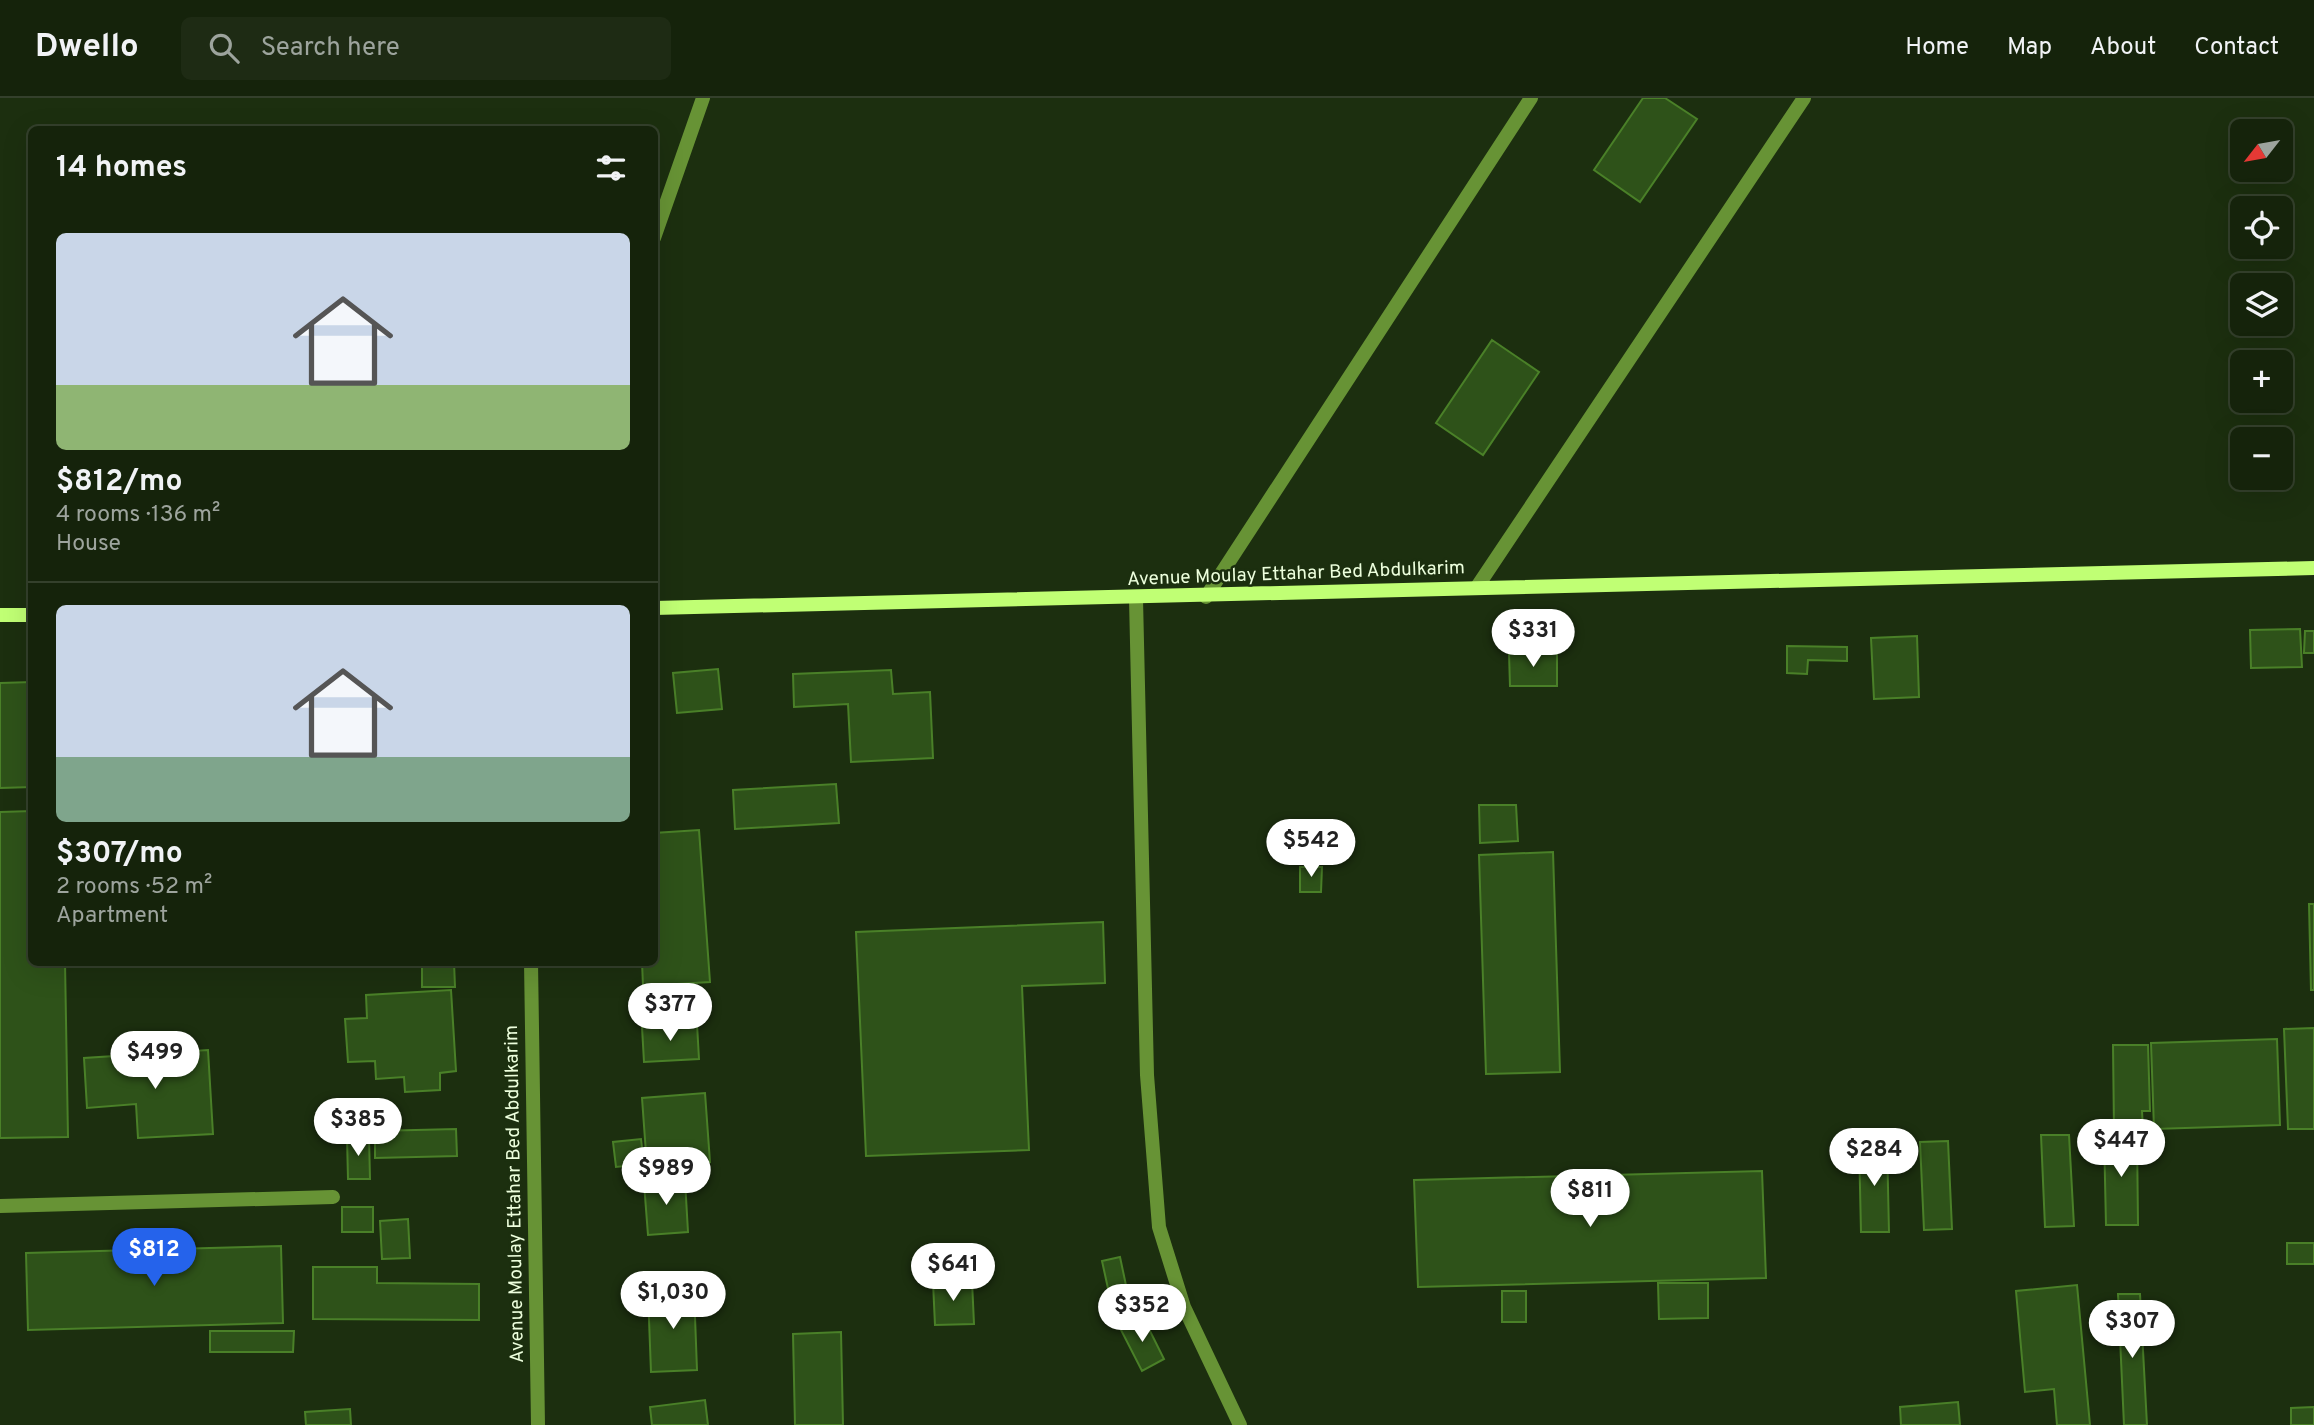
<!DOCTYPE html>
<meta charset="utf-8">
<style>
:root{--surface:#15230b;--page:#1e2b14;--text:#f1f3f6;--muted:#9da49d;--line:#34402c;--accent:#2563eb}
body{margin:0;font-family:Overpass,sans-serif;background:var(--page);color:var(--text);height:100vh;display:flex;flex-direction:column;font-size:26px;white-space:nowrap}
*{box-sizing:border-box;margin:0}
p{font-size:23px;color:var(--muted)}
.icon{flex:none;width:38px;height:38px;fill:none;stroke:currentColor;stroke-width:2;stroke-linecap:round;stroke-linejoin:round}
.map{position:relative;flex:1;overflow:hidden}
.side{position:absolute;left:28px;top:28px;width:630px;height:840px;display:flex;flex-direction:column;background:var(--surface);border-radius:10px;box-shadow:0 7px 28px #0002,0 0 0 2px var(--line)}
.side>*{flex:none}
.needle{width:46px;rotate:239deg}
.tools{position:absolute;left:2230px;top:21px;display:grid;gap:14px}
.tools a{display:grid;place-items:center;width:63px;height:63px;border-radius:10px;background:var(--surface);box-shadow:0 7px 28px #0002,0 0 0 2px var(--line);font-size:35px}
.price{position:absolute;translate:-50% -60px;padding:0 16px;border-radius:24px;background:#fff;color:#222;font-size:23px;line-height:46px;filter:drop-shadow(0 2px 4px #0008)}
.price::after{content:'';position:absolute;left:50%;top:42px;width:21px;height:16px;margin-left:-10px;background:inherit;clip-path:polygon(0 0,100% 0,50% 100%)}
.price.on{background:var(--accent);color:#fff}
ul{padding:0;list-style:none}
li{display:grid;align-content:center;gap:14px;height:371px;padding:0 28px}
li+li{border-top:2px solid var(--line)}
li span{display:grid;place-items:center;height:217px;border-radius:10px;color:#555}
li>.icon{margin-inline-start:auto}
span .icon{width:126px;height:126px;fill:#fffc;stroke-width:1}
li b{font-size:30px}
h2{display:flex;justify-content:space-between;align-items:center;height:84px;padding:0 28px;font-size:30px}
header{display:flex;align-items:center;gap:42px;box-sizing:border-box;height:98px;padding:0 35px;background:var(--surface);border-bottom:2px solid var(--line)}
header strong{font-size:33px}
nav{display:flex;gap:38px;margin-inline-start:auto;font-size:24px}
.search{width:490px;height:63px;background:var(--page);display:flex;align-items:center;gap:18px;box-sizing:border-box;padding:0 24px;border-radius:10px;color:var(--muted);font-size:26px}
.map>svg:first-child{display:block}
.building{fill:#2e5219;stroke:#4a8028;stroke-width:2}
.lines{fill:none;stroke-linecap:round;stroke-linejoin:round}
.lane{stroke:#679335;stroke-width:14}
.street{stroke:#679335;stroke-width:14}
.secondary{stroke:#c0ff74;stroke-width:14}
.labels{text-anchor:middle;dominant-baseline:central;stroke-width:5;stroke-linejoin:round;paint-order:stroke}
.street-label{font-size:19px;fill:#edffdd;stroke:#1c2f0f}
</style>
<header>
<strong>Dwello</strong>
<div class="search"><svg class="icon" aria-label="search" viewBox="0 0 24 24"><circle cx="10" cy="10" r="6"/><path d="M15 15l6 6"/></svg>Search here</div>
<nav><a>Home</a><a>Map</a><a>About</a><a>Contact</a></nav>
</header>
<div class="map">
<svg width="2314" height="1327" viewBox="0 0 2314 1327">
<rect width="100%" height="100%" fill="#1c2f0f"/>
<path class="building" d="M 1643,0 L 1665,0 L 1697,21 L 1640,104 L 1594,72 Z
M 1492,242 L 1539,274 L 1483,357 L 1436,325 Z
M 2300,531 L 2302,569 L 2251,570 L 2250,532 Z
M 2305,533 L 2314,533 L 2314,555 L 2304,555 Z
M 1917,538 L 1919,599 L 1874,601 L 1871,540 Z
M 1787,548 L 1847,549 L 1847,563 L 1808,562 L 1807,576 L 1787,575 Z
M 1557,554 L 1557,588 L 1510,588 L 1509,555 Z
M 718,571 L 722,611 L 677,615 L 673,575 Z
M 891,572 L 893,596 L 930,594 L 933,660 L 851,664 L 848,606 L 794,609 L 793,576 Z
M 32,584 L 32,689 L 0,690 L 0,585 Z
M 836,686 L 839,725 L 735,731 L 733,692 Z
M 1479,707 L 1516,707 L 1518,743 L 1480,745 Z
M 32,713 L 32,864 L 65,864 L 68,1039 L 0,1040 L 0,714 Z
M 699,732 L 710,884 L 643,888 L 642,864 L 654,864 L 654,735 Z
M 1553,754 L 1560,974 L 1486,976 L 1479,757 Z
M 1300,769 L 1322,769 L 1321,794 L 1300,794 Z
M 2309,806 L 2314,806 L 2314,892 L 2311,892 Z
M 1103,824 L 1105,885 L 1022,888 L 1029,1052 L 866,1058 L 856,834 Z
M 422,864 L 454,864 L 455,889 L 422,889 Z
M 451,892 L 456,973 L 440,975 L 440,992 L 405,994 L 404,979 L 376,981 L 375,963 L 348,964 L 345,921 L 367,920 L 366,897 Z
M 697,926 L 699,961 L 644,964 L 642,929 Z
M 2314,930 L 2314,1031 L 2288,1031 L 2284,931 Z
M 2277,941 L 2280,1027 L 2154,1031 L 2151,945 Z
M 2113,947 L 2148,947 L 2150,1013 L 2142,1013 L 2143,1031 L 2114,1031 Z
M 208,952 L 213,1036 L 138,1040 L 136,1006 L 87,1010 L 84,960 Z
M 705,995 L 710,1064 L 647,1069 L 642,1000 Z
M 456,1031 L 457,1058 L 375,1060 L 375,1033 Z
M 2104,1036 L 2137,1036 L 2138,1127 L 2106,1127 Z
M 2041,1037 L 2069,1037 L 2074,1128 L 2045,1129 Z
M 347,1039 L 369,1039 L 370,1081 L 348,1081 Z
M 641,1041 L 644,1066 L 616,1069 L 613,1044 Z
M 1948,1043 L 1952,1131 L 1924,1132 L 1920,1044 Z
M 1859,1045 L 1887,1045 L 1889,1134 L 1861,1134 Z
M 1762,1073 L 1766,1180 L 1418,1189 L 1414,1082 Z
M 685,1082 L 688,1134 L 648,1137 L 644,1085 Z
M 342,1109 L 373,1109 L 373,1134 L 342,1134 Z
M 408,1121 L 410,1160 L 382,1161 L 380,1123 Z
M 2287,1145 L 2314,1145 L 2314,1166 L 2287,1166 Z
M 281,1148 L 283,1225 L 28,1232 L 26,1155 Z
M 1120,1159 L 1127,1192 L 1109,1195 L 1102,1163 Z
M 313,1169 L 377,1169 L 377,1185 L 479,1186 L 479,1222 L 313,1221 Z
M 972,1183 L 974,1226 L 935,1227 L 933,1184 Z
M 1658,1185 L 1708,1185 L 1708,1220 L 1659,1221 Z
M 2077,1187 L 2090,1327 L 2057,1327 L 2054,1291 L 2025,1294 L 2016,1193 Z
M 694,1192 L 697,1272 L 651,1274 L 648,1195 Z
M 1502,1193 L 1526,1193 L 1526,1224 L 1502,1224 Z
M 2118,1196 L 2140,1196 L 2147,1327 L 2124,1327 Z
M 1143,1219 L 1164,1261 L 1142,1273 L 1120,1230 Z
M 210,1233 L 294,1233 L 293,1254 L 210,1254 Z
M 841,1234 L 843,1327 L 795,1327 L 793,1236 Z
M 705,1302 L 708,1327 L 652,1327 L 650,1309 Z
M 1958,1304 L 1960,1327 L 1901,1327 L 1900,1309 Z
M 2314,1309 L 2314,1327 L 2291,1327 L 2291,1310 Z
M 350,1311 L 351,1327 L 306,1327 L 305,1314 Z"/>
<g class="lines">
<path class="lane" d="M 0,1108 L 333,1099"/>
<path class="street" d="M 654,140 L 703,0
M 1477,489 L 1804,0
M 1206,499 L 1531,0
M 1136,501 L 1147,977 L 1159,1129 L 1184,1209 L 1240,1327
M 531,864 L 538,1327"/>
<path class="secondary" d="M 654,510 C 1208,500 1761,483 2314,470
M 0,517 L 32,517"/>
</g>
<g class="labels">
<g class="street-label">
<text transform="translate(1296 476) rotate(-2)">Avenue Moulay Ettahar Bed Abdulkarim</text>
<text transform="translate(515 1096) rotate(-91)">Avenue Moulay Ettahar Bed Abdulkarim</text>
</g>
</g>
</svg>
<div class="tools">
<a><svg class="needle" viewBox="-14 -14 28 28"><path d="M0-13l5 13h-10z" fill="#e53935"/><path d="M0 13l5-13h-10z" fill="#9da49d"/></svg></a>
<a><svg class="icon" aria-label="locate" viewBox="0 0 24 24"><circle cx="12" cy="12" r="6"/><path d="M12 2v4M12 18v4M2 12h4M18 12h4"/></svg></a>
<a><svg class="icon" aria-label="layers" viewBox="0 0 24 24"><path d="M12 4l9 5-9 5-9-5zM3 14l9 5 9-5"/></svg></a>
<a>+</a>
<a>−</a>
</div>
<b class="price" style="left:1533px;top:571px">$331</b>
<b class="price" style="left:1311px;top:781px">$542</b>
<b class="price" style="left:670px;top:945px">$377</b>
<b class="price" style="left:155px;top:993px">$499</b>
<b class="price" style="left:358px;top:1060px">$385</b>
<b class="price" style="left:2121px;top:1081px">$447</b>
<b class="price" style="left:1874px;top:1090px">$284</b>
<b class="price" style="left:666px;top:1109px">$989</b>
<b class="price" style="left:1590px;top:1131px">$811</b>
<b class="price on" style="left:154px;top:1190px">$812</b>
<b class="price" style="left:953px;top:1205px">$641</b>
<b class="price" style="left:673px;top:1233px">$1,030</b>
<b class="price" style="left:1142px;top:1246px">$352</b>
<b class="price" style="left:2132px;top:1262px">$307</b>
<section class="side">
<h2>14 homes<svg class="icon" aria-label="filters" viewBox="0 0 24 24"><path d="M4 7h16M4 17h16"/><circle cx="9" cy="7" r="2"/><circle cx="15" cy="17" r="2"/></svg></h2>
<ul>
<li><span style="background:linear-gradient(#c9d6e8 70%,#8fb573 0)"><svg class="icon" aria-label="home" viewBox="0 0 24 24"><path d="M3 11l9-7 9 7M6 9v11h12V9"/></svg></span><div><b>$812/mo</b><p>4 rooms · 136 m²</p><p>House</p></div></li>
<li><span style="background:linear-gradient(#c9d6e8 70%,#7fa58c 0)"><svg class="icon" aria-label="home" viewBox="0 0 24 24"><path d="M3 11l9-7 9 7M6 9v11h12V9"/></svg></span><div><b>$307/mo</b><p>2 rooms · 52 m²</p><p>Apartment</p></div></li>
</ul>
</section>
</div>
